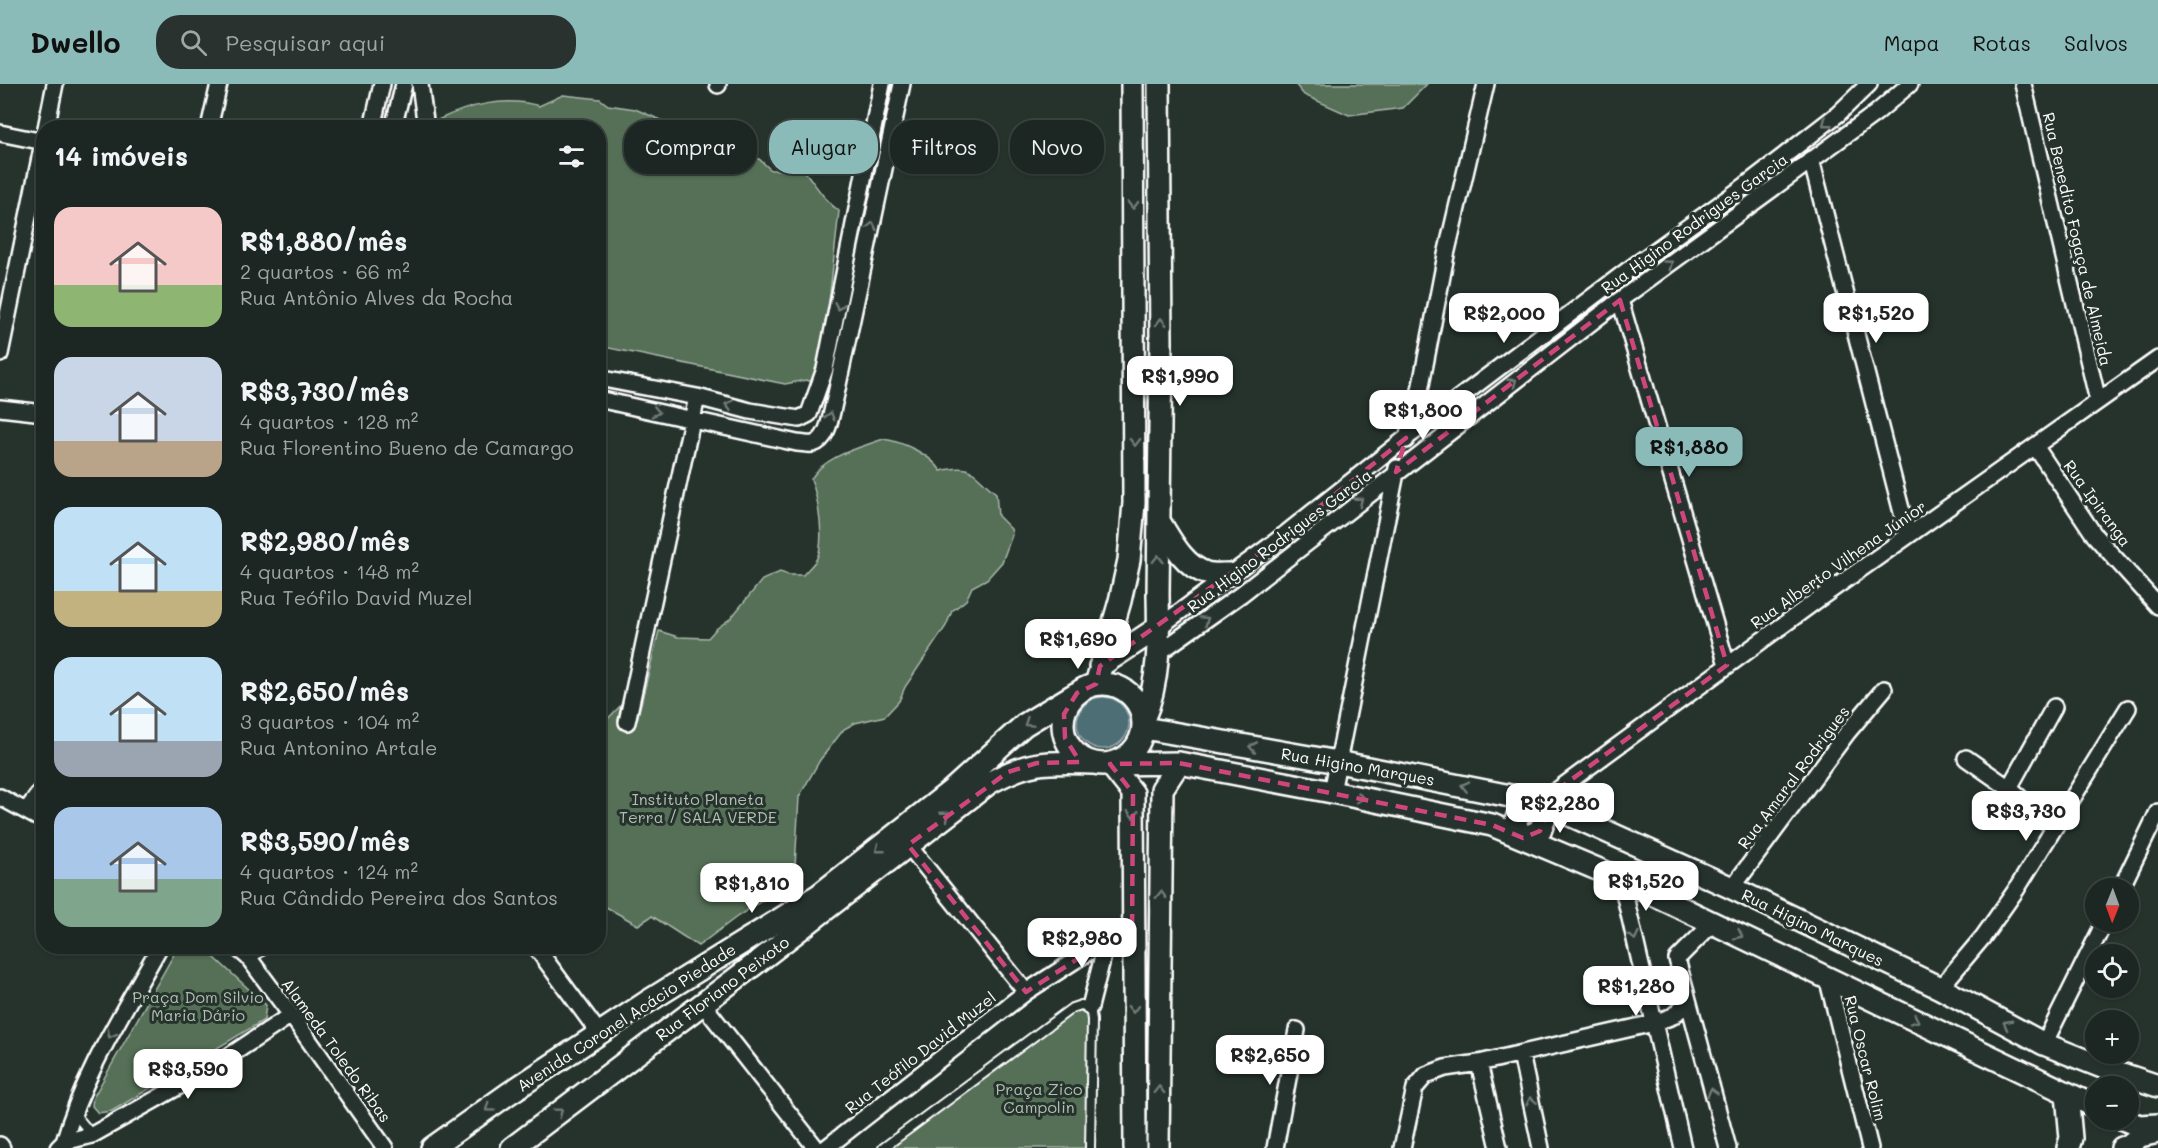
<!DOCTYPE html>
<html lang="pt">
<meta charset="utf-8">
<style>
:root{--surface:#1c2622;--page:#29322f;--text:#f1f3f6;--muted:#a0a5a5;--line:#3a4340;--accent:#8bbbb9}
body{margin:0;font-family:Mali,sans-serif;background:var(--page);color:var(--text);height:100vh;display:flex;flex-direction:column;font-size:22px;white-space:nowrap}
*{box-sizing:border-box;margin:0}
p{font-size:20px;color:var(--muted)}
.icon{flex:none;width:33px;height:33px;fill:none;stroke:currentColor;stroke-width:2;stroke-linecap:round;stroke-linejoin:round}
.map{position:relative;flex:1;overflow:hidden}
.side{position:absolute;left:36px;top:36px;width:570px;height:834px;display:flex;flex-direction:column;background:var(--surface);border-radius:24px;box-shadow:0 2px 4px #0004,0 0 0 2px var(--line)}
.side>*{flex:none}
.hud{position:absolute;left:624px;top:36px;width:570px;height:54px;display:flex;gap:12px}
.needle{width:39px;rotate:181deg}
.fabs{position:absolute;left:2085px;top:794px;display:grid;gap:12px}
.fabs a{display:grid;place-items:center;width:54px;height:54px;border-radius:50%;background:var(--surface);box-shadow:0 2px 4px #0004,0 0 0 2px var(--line);font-size:30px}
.price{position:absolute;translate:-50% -51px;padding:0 14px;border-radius:12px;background:#fff;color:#222;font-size:20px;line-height:39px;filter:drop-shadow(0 2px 3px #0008)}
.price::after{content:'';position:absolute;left:50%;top:36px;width:18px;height:14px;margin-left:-9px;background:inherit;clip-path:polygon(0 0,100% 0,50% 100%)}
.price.current{background:var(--accent);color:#111}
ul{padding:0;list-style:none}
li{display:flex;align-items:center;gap:18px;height:150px;padding:0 18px}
li span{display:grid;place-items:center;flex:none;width:168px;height:120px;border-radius:18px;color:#555}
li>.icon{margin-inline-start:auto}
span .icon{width:72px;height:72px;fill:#fffc;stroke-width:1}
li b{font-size:26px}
h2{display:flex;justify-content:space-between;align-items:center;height:72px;padding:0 18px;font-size:26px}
.tag{padding:0 21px;border-radius:24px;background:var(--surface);box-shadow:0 2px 4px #0004,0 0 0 2px var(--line);font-size:21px;line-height:54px}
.tag.current{background:var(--accent);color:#111}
header{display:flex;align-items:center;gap:36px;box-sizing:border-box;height:84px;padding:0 30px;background:var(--accent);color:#111}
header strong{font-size:28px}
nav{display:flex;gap:33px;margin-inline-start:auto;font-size:21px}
.search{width:420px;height:54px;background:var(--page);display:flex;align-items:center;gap:15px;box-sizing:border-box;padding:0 21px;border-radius:24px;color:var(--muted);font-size:22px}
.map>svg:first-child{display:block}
.green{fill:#547057;stroke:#aab8ab;stroke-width:1.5}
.water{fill:#4e6e75;stroke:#95a8ac;stroke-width:1.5}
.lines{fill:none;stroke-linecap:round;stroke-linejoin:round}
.lane-casing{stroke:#fff;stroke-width:12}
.street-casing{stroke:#fff;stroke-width:20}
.secondary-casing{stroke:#fff;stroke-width:26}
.lane{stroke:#26332d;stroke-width:8}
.street{stroke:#26332d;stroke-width:15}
.secondary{stroke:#26332d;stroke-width:21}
.oneway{stroke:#727a76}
.marked{fill:none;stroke:#ce467c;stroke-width:4.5;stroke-dasharray:12 8;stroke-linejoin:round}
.labels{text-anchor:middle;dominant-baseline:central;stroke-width:6;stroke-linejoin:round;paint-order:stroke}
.street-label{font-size:16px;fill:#fff;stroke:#26332d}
.park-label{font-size:16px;fill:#b2bfb3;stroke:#26332d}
</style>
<header>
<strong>Dwello</strong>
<div class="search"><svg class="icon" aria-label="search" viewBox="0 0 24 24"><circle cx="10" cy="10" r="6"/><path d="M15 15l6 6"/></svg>Pesquisar aqui</div>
<nav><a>Mapa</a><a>Rotas</a><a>Salvos</a></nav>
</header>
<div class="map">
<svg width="2158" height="1064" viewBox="0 0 2158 1064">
<rect width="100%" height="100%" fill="#26332d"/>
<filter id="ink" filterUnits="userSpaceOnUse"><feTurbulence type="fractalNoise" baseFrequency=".0167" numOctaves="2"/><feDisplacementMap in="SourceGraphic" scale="12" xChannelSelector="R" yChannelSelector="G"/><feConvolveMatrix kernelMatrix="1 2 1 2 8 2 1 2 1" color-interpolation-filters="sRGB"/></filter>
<g filter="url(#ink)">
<path class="green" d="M 1295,0 L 1427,0 L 1403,24 L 1349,31 L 1304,11 Z
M 563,11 L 600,15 L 608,21 L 635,25 L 675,42 L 683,54 L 709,55 L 738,72 L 759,75 L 771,86 L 803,85 C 815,100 824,116 839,127 L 820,300 L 806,296 L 785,300 L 599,262 L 598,44 L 438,44 L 438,36 C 468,21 506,12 539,22 Z
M 883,355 C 903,358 930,370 941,387 C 975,378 972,391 996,409 L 998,432 L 1011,445 L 1012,451 L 1002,478 L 987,495 L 972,503 L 966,516 L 952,527 L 946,542 L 905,603 L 899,617 L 885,632 L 855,639 L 844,645 L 820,676 L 799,713 L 795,783 L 803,791 L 738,832 L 698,862 L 652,832 L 638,841 L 599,819 L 598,645 L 622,620 L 637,636 L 659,547 L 678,553 L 708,554 L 716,545 L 731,534 L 762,496 L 780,488 L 789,491 L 803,491 C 807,486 813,481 816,476 C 826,459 818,414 811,395 C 824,372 859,364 883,355 Z
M 178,863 L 203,863 L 266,921 L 264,936 L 112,1027 L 98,1029 L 92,1022 L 93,1014 Z
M 1089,924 L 1089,1064 L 887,1064 L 1072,925 Z"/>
<path class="water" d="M1077 639a26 26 0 1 1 52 0a26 26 0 1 1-52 0Z"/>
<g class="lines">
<g class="lane-casing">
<path id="lane" d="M 74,1029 L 92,1051
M 883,1064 L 1072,924 L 1081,921 L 1090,923 L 1092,936 L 1090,1064"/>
</g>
<g class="street-casing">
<path id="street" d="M 420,0 L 426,44
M 2023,0 L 2098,317
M 718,1 L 718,0
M 46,44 L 55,0
M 209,44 L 219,0
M 372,44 L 382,0
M 393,44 L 404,0
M 0,49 L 44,58
M 1811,75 L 1908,452
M 1620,216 L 1727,581
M 0,270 L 44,54
M 598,294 L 697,313 L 750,327 L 799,335 L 809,330 L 825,285 L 882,0
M 598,315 L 797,359 C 802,359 808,361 813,360 C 829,356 831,329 835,315 L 902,0
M 0,324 L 44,329
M 1406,356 L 1417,322 L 1446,171 L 1486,0
M 2035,362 L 2095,452 L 2158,522
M 1159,543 L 1275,458 L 1406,354 L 1628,186 L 1746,101 L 1838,30 L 1869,0
M 1157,570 L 1240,511 L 1620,216 L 1876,29 L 1910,0
M 627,638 L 697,313
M 1966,674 L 2009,704 L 2054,744
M 2009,704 L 2054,623
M 1332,708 L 1397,384
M 0,713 L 44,737
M 1541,718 L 1820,514 L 2158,275
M 26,727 L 44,703
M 908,761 L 1026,908
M 1621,795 L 1683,1064
M 1732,804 L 1847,649 L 1884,605
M 2121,804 L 2158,728
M 1713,839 L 1677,875 L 1728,1064
M 235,862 L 248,873 L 291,931 L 385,1064
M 535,862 L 599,949
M 248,873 L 262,862
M 1827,893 L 1870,1064
M 1940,904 L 1983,853 L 2016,806 L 2128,624
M 702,919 L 816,1064
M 1090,923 L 1107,856
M 2044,960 L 2105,837
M 1521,970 L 1541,1064
M 1479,979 L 1499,1064
M 64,1058 C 84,988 125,926 160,862
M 0,1061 L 2,1064
M 58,1064 L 64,1058 L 92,1051 L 208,986 L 291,931
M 826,1064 L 1026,908 L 1107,856 L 1132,856
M 1275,1064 L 1297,946
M 1402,1064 L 1415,1004 L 1426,991 L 1445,984 L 1479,979 L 1654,939 L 1673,932 L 1688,918"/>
</g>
<g class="secondary-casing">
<path id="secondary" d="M 1159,437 C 1171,456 1183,481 1206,489 C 1213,491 1222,490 1229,490
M 1100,582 L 1159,543
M1063 640a40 40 0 1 1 80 0a40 40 0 1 1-80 0Z
M 1096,600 L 1120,517 L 1129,476 L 1134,419 L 1132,0
M 1143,636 C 1160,598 1159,552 1158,511 L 1161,258 L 1159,0
M 1144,644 L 1338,678 L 1541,718 L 1732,804 L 1940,904 L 2044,960 L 2107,985 L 2158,1002
M 1110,680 L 1179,679 L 1332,708 L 1492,741 L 1621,795 L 2096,1023
M 1110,680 L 1133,709 L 1135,1064
M 1541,718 L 1545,734 L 1540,747 L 1523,754 L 1515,740 L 1521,723 Z
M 2067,1010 L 2071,1054 L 2068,1064
M 2123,1035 L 2139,1042 L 2158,1041
M 432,1064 L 508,1010 L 647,918 L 819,811 L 952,706 L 1024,641 L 1077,609
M 512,1064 L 759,877 L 989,699 C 1030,676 1047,678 1092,679
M 1158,1064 L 1162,705 L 1179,679
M 2122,1064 L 2128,1062 L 2140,1052 L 2158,1048"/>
</g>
<use href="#lane" class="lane"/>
<use href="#street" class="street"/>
<use href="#secondary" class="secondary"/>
</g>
<defs><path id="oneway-chevron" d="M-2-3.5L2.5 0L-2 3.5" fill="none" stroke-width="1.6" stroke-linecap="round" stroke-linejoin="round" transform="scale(1.5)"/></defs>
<g class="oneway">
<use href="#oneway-chevron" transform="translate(1826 39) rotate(142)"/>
<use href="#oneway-chevron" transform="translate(1133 121) rotate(89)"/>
<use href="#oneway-chevron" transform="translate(872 142) rotate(-78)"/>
<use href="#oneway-chevron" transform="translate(1669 180) rotate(-36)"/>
<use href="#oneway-chevron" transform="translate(839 222) rotate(102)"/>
<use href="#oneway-chevron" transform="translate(1161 238) rotate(-91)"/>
<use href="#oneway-chevron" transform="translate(1513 298) rotate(-38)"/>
<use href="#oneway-chevron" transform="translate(729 321) rotate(-165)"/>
<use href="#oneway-chevron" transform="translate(656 328) rotate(13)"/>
<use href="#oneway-chevron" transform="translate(830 332) rotate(-74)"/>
<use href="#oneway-chevron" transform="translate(1135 358) rotate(90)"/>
<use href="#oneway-chevron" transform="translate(1359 417) rotate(-38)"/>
<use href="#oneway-chevron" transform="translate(1158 475) rotate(-89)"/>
<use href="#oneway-chevron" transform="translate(1205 536) rotate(-35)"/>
<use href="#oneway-chevron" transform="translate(1028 639) rotate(146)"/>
<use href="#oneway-chevron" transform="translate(1253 663) rotate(-170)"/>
<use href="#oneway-chevron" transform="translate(1465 702) rotate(-167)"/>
<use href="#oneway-chevron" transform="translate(1360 714) rotate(12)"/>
<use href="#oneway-chevron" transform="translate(1133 730) rotate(90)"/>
<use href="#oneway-chevron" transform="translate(946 731) rotate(-39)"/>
<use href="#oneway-chevron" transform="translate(879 765) rotate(142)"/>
<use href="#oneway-chevron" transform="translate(1161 811) rotate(-89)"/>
<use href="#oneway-chevron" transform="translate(1739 851) rotate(25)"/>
<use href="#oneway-chevron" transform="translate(1634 852) rotate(77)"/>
<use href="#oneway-chevron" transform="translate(1133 925) rotate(89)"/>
<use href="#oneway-chevron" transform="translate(1915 936) rotate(26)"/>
<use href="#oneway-chevron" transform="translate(2007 940) rotate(-152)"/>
<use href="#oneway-chevron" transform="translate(111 950) rotate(119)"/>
<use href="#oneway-chevron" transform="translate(1159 1006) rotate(-89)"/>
<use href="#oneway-chevron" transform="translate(1712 1008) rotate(-105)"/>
<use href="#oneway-chevron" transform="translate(1531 1017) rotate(-102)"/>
<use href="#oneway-chevron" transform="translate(489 1024) rotate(144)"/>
<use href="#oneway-chevron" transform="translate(559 1028) rotate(-37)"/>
</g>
</g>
<path class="marked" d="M 1620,216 L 1727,581 L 1541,718 L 1545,734 L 1540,747 L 1523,754 L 1492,741 L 1179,679 L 1110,680 L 1133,709 L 1132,856 L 1107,856 L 1026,908 L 908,761 L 1008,688 L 1037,679 L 1080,678 L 1065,654 L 1064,630 L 1077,609 L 1096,600 L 1100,582 L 1275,458 L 1406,354 L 1396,388 Z"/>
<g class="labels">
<g class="street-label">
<text transform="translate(1694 139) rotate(-36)">Rua Higino Rodrigues Garcia</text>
<text transform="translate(2078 155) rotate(77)">Rua Benedito Fogaça de Almeida</text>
<text transform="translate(2098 419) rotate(54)">Rua Ipiranga</text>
<text transform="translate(1279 456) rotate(-37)">Rua Higino Rodrigues Garcia</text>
<text transform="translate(1838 480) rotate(-35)">Rua Alberto Vilhena Júnior</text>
<text transform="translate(1358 682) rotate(10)">Rua Higino Marques</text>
<text transform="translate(1793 693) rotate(-53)">Rua Amaral Rodrigues</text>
<text transform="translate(1813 843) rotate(26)">Rua Higino Marques</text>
<text transform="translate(722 904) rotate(-37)">Rua Floriano Peixoto</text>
<text transform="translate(626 933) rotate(-33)">Avenida Coronel Acácio Piedade</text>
<text transform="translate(337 966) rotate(54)">Alameda Toledo Ribas</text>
<text transform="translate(920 968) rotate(-38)">Rua Teófilo David Muzel</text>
<text transform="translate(1866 974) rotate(76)">Rua Oscar Rolim</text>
</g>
<g class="park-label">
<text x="698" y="714">Instituto Planeta<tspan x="698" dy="18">Terra / SALA VERDE</tspan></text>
<text x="198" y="912">Praça Dom Silvio<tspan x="198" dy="18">Maria Dário</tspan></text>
<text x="1039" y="1004">Praça Zico<tspan x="1039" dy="18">Campolin</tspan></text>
</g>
</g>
</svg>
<div class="fabs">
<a><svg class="needle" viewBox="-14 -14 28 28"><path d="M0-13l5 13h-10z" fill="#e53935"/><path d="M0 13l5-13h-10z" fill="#a0a5a5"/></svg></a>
<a><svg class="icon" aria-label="locate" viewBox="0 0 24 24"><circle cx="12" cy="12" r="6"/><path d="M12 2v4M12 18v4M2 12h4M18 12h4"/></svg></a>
<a>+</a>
<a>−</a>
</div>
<b class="price" style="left:1504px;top:260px">R$2,000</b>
<b class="price" style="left:1876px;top:260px">R$1,520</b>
<b class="price" style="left:1180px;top:323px">R$1,990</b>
<b class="price" style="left:1423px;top:357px">R$1,800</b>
<b class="price current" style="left:1689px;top:394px">R$1,880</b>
<b class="price" style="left:1078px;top:586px">R$1,690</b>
<b class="price" style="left:1560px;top:750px">R$2,280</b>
<b class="price" style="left:2026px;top:758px">R$3,730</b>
<b class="price" style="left:1646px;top:828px">R$1,520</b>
<b class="price" style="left:752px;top:830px">R$1,810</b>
<b class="price" style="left:1082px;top:885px">R$2,980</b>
<b class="price" style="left:1636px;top:933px">R$1,280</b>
<b class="price" style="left:1270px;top:1002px">R$2,650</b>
<b class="price" style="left:188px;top:1016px">R$3,590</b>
<div class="hud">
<a class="tag">Comprar</a>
<a class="tag current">Alugar</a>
<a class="tag">Filtros</a>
<a class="tag">Novo</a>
</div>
<section class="side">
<h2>14 imóveis<svg class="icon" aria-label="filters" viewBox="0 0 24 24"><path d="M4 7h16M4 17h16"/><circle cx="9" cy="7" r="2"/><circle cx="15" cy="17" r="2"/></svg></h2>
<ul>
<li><span style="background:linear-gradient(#f6c9c9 65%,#8fb573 0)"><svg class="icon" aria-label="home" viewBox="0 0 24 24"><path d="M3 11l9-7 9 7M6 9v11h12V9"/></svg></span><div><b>R$1,880/mês</b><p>2 quartos · 66 m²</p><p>Rua Antônio Alves da Rocha</p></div></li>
<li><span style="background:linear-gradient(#c9d6e8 70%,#b9a48a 0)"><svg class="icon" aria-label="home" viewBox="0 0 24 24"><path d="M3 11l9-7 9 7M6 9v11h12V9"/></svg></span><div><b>R$3,730/mês</b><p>4 quartos · 128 m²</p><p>Rua Florentino Bueno de Camargo</p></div></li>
<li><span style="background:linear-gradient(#bfe0f5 70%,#c2b280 0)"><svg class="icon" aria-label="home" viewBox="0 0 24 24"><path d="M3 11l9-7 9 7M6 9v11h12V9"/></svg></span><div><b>R$2,980/mês</b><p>4 quartos · 148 m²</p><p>Rua Teófilo David Muzel</p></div></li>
<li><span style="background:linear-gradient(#bfe0f5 70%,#9aa5b1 0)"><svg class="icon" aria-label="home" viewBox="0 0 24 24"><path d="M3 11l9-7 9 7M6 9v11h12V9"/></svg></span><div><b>R$2,650/mês</b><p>3 quartos · 104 m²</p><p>Rua Antonino Artale</p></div></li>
<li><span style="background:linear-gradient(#a9c7e8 60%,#7fa58c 0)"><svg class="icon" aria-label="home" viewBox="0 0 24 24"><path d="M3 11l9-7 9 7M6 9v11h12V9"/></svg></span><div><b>R$3,590/mês</b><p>4 quartos · 124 m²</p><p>Rua Cândido Pereira dos Santos</p></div></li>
</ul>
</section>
</div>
